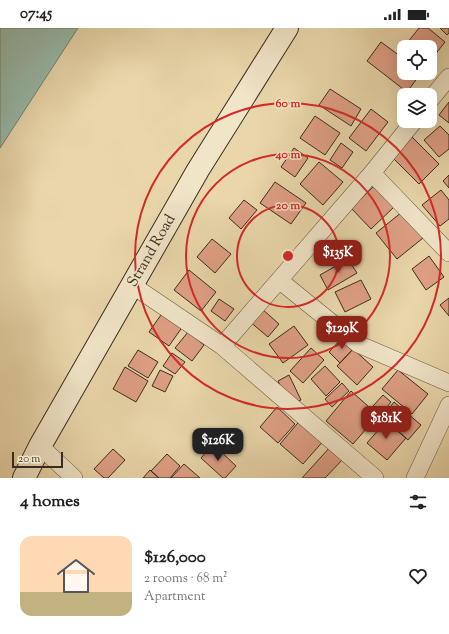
<!DOCTYPE html>
<meta charset="utf-8">
<style>
:root{--surface:#fff;--page:#f6f6f6;--text:#202124;--muted:#757577;--line:#e0e0e0;--accent:#8f2418}
body{margin:0;font-family:"Sorts Mill Goudy",serif;background:var(--page);color:var(--text);height:100vh;display:flex;flex-direction:column;font-size:15px;white-space:nowrap}
*{box-sizing:border-box;margin:0}
p{font-size:13px;color:var(--muted)}
.icon{flex:none;width:22px;height:22px;fill:none;stroke:currentColor;stroke-width:2;stroke-linecap:round;stroke-linejoin:round}
.map{position:relative;height:450px;overflow:hidden}
.panel{display:flex;flex-direction:column;background:var(--surface);flex:1}
.panel>*{flex:none}
.buttons{position:absolute;left:397px;top:12px;display:grid;gap:8px}
.buttons a{display:grid;place-items:center;width:40px;height:40px;border-radius:8px;background:var(--surface);box-shadow:0 4px 16px #0002;font-size:20px}
.scale{position:absolute;left:12px;bottom:10px;width:51px;box-sizing:border-box;padding-left:4px;border:2px solid #3b2c1e;border-top:0;font-size:11px;line-height:14px;white-space:nowrap;color:#3b2c1e;-webkit-text-stroke:3px #f1e5c8;paint-order:stroke}
.price{position:absolute;translate:-50% -34px;padding:0 9px;border-radius:8px;background:var(--accent);color:#fff;font-size:13px;line-height:26px;filter:drop-shadow(0 1px 2px #0008)}
.price::after{content:'';position:absolute;left:50%;top:24px;width:12px;height:9px;margin-left:-6px;background:inherit;clip-path:polygon(0 0,100% 0,50% 100%)}
.price.active{background:#222;color:#fff}
ul{padding:0;list-style:none}
li{display:flex;align-items:center;gap:12px;height:100px;padding:0 20px}
li+li{border-top:1px solid var(--line)}
li span{display:grid;place-items:center;flex:none;width:112px;height:80px;border-radius:12px;color:#555}
li>.icon{margin-inline-start:auto}
span .icon{width:48px;height:48px;fill:#fffc;stroke-width:1}
li b{font-size:17px}
h2{display:flex;justify-content:space-between;align-items:center;height:48px;padding:0 20px;font-size:17px}
.status{display:flex;justify-content:space-between;align-items:center;height:28px;padding:0 20px;background:var(--surface);direction:ltr}
.status svg{height:11px;fill:currentColor}
.map>svg:first-child{display:block}
.water{fill:#97baaa;stroke:#728172}
.building{fill:#dfa086;stroke:#3b2c1e}
.lines{fill:none;stroke-linecap:round;stroke-linejoin:round}
.street-casing{stroke:#665741;stroke-width:18}
.secondary-casing{stroke:#3b2c1e;stroke-width:24}
.street{stroke:#f1e5c8;stroke-width:17}
.secondary{stroke:#f1e5c8;stroke-width:22}
.ring{fill:none;stroke:#d62828;stroke-width:2}
.labels{text-anchor:middle;dominant-baseline:central;stroke-width:3;stroke-linejoin:round;paint-order:stroke}
.street-label{font-size:15px;fill:#3b2c1e;stroke:#f1e5c8}
.centre{fill:#d62828;stroke:#f1e5c8;stroke-width:2}
.ring-label{font-size:12px;text-anchor:middle;font-weight:bold;fill:#d62828;stroke:#f1e5c8;stroke-width:3;stroke-linejoin:round;paint-order:stroke}
</style>
<div class="status"><b>07:45</b><svg viewBox="0 0 49 12"><path d="M0 12V9h3v3zM5 12V6h3v6zM10 12V3h3v9zM15 12V0h3v12zM26 1h20v11H26zM47 4h2v5h-2z"/></svg></div>
<div class="map">
<svg width="449" height="450" viewBox="0 0 449 450">
<rect width="100%" height="100%" fill="#e9d7ab"/>
<filter id="stains"><feTurbulence type="fractalNoise" baseFrequency=".005" numOctaves="4"/><feColorMatrix values="0 0 0 0 .2 0 0 0 0 .09 0 0 0 0 .02 0 0 0 .5 -.17"/></filter>
<radialGradient id="worn" r=".72"><stop offset=".6" stop-color="#630" stop-opacity="0"/><stop offset="1" stop-color="#630" stop-opacity=".3"/></radialGradient>
<path class="water" d="M 0,0 L 78,0 L 0,120 Z"/>
<path class="building" d="M 419,0 L 428,0 L 445,14 L 430,33 L 430,19 L 404,19 Z
M 440,0 L 449,0 L 449,5 L 447,7 Z
M 381,14 L 404,31 L 404,45 L 421,45 L 407,64 L 367,33 Z
M 330,61 L 361,81 L 351,98 L 319,77 Z
M 449,74 L 449,95 L 439,87 Z
M 371,81 L 388,94 L 366,123 L 349,110 Z
M 315,88 L 340,105 L 325,127 L 300,110 Z
M 440,98 L 449,107 L 449,121 L 439,129 L 424,112 Z
M 412,109 L 439,136 L 419,156 L 392,129 Z
M 341,115 L 353,124 L 342,140 L 330,132 Z
M 294,120 L 308,130 L 295,149 L 281,139 Z
M 319,134 L 343,154 L 323,177 L 300,156 Z
M 449,147 L 449,160 L 443,153 Z
M 275,154 L 306,175 L 291,196 L 260,175 Z
M 375,157 L 395,178 L 371,201 L 351,180 Z
M 441,162 L 449,172 L 449,191 L 440,198 L 422,177 Z
M 244,172 L 257,182 L 241,201 L 229,190 Z
M 402,184 L 423,210 L 397,231 L 376,205 Z
M 212,211 L 231,226 L 215,245 L 197,229 Z
M 429,228 L 444,249 L 426,262 L 412,241 Z
M 348,231 L 357,245 L 328,262 L 320,247 Z
M 189,242 L 216,264 L 201,283 L 174,262 Z
M 361,252 L 371,271 L 345,284 L 335,264 Z
M 449,270 L 449,288 L 440,277 Z
M 219,271 L 234,281 L 225,293 L 211,283 Z
M 261,280 L 279,296 L 268,309 L 249,293 Z
M 163,284 L 183,298 L 169,318 L 149,304 Z
M 294,298 L 308,317 L 283,335 L 269,316 Z
M 188,304 L 204,317 L 192,333 L 175,320 Z
M 343,309 L 354,320 L 340,335 L 329,324 Z
M 311,320 L 324,332 L 303,355 L 290,343 Z
M 353,321 L 373,339 L 357,357 L 337,338 Z
M 138,322 L 158,334 L 148,350 L 128,338 Z
M 172,325 L 185,334 L 175,346 L 163,338 Z
M 325,338 L 340,354 L 326,368 L 311,351 Z
M 125,339 L 148,353 L 136,374 L 113,361 Z
M 160,342 L 173,348 L 165,364 L 152,358 Z
M 398,342 L 428,366 L 412,386 L 382,361 Z
M 289,347 L 301,372 L 290,377 L 278,353 Z
M 342,355 L 349,363 L 332,379 L 325,371 Z
M 351,363 L 369,379 L 364,384 L 373,393 L 353,416 L 326,393 Z
M 383,367 L 391,374 L 382,385 L 373,378 Z
M 394,374 L 421,397 L 408,412 L 382,389 Z
M 277,379 L 295,396 L 278,415 L 260,399 Z
M 303,389 L 326,410 L 303,436 L 280,416 Z
M 386,393 L 406,410 L 387,432 L 367,415 Z
M 213,416 L 236,438 L 225,450 L 223,450 L 201,430 Z
M 331,418 L 344,430 L 325,450 L 302,450 Z
M 113,421 L 125,432 L 108,450 L 104,450 L 94,441 Z
M 167,426 L 180,438 L 170,450 L 159,450 L 151,443 Z
M 184,436 L 200,450 L 171,450 Z
M 150,442 L 159,450 L 143,450 Z"/>
<g class="lines">
<g class="street-casing">
<path id="street" d="M 430,72 L 449,49
M 372,145 L 449,225
M 279,252 L 358,316 L 449,355
M 132,257 L 222,318 L 375,450
M 222,318 L 372,145 L 414,93
M 40,418 L 74,450
M 415,450 L 449,377"/>
</g>
<g class="secondary-casing">
<path id="secondary" d="M 24,450 L 40,418 L 198,142 L 287,0"/>
</g>
<use href="#street" class="street"/>
<use href="#secondary" class="secondary"/>
</g>
<g class="ring">
<circle cx="288" cy="228" r="51"/>
<circle cx="288" cy="228" r="102"/>
<circle cx="288" cy="228" r="153"/>
</g>
<g class="labels">
<g class="street-label">
<text transform="translate(152 223) rotate(-60)">Strand Road</text>
</g>
</g>
<circle cx="288" cy="228" r="6" class="centre"/>
<g class="ring-label">
<text x="288" y="79">60 m</text>
<text x="288" y="130">40 m</text>
<text x="288" y="181">20 m</text>
</g>
<rect width="100%" height="100%" filter="url(#stains)"/>
<rect width="100%" height="100%" fill="url(#worn)"/>
</svg>
<div class="buttons">
<a><svg class="icon" aria-label="locate" viewBox="0 0 24 24"><circle cx="12" cy="12" r="6"/><path d="M12 2v4M12 18v4M2 12h4M18 12h4"/></svg></a>
<a><svg class="icon" aria-label="layers" viewBox="0 0 24 24"><path d="M12 4l9 5-9 5-9-5zM3 14l9 5 9-5"/></svg></a>
</div>
<div class="scale">20 m</div>
<b class="price" style="left:338px;top:246px">$135K</b>
<b class="price" style="left:342px;top:322px">$129K</b>
<b class="price" style="left:386px;top:412px">$181K</b>
<b class="price active" style="left:218px;top:434px">$126K</b>
</div>
<section class="panel">
<h2>4 homes<svg class="icon" aria-label="filters" viewBox="0 0 24 24"><path d="M4 7h16M4 17h16"/><circle cx="9" cy="7" r="2"/><circle cx="15" cy="17" r="2"/></svg></h2>
<ul>
<li><span style="background:linear-gradient(#ffd9b3 70%,#c2b280 0)"><svg class="icon" aria-label="home" viewBox="0 0 24 24"><path d="M3 11l9-7 9 7M6 9v11h12V9"/></svg></span><div><b>$126,000</b><p>2 rooms · 68 m²</p><p>Apartment</p></div><svg class="icon" aria-label="heart" viewBox="0 0 24 24"><path d="M12 20l-8-8c-3-5 5-10 8-4 3-6 11-1 8 4z"/></svg></li>
</ul>
</section>
